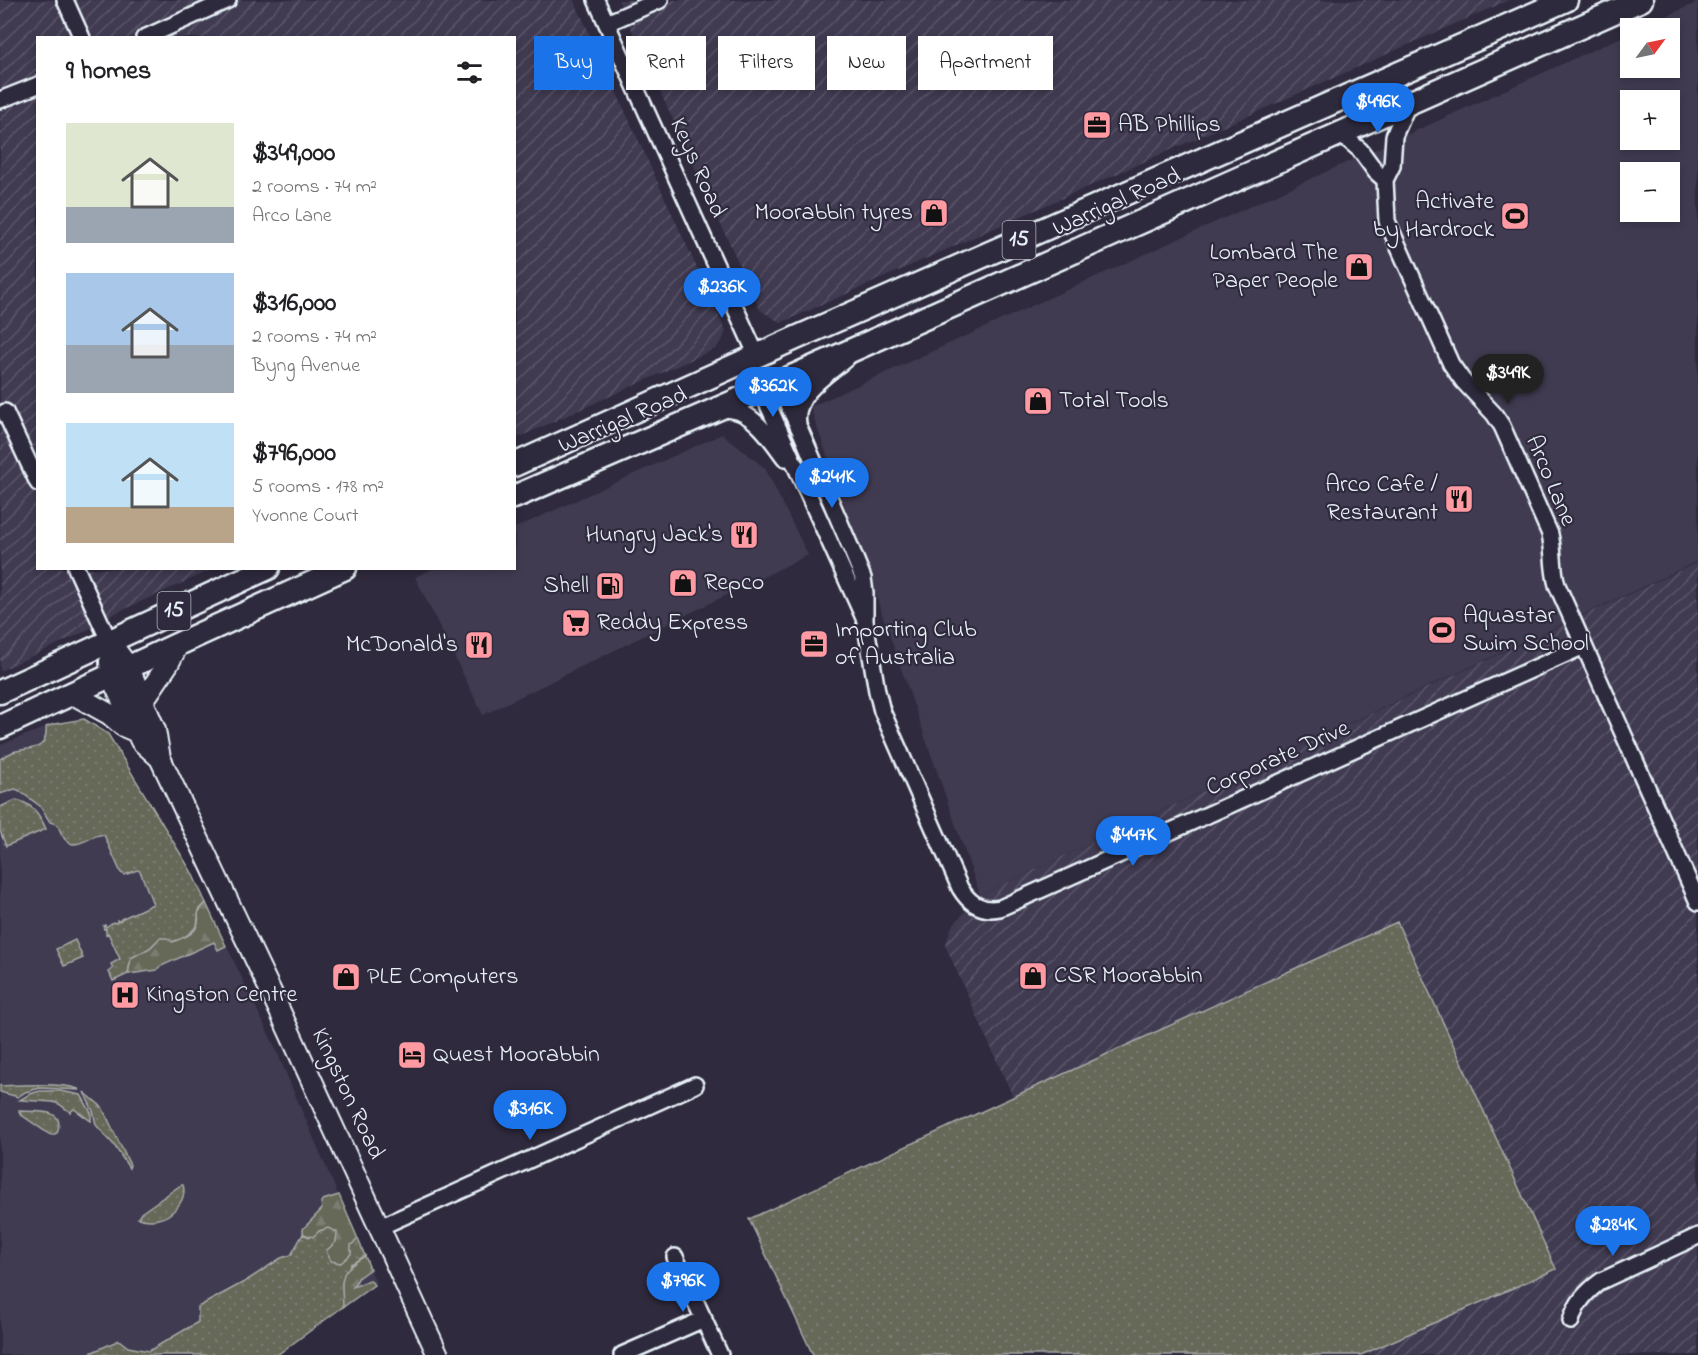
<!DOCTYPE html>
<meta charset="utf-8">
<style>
:root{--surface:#fff;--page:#f6f6f6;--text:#202124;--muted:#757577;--accent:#1a73e8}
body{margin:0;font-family:"Indie Flower",sans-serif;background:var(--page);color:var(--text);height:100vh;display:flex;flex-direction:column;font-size:22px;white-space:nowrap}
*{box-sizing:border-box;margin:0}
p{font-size:20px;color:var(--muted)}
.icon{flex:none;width:33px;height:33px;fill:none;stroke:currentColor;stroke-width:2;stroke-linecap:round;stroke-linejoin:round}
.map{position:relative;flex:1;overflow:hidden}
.side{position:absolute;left:36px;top:36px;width:480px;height:534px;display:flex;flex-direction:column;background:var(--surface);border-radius:0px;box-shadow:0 3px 9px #0003}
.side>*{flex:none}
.hud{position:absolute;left:534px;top:36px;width:570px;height:54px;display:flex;gap:12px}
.needle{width:39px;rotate:57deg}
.buttons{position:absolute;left:1620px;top:18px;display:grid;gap:12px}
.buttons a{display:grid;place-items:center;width:60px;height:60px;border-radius:0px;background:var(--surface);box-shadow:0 3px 9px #0003;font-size:30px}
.price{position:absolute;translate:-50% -51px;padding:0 14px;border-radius:21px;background:var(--accent);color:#fff;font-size:20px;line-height:39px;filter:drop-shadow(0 2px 3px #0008)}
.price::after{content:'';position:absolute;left:50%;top:36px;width:18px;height:14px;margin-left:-9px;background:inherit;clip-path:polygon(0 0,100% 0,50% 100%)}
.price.selected{background:#222;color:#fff}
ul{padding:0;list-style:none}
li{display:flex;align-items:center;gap:18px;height:150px;padding:0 30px}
li span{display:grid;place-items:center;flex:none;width:168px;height:120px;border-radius:0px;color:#555}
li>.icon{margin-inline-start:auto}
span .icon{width:72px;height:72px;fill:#fffc;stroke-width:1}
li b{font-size:26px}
h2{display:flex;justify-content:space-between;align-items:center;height:72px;padding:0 30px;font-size:26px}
.chip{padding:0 21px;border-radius:0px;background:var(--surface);box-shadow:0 3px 9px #0003;font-size:21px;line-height:54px}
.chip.selected{background:var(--accent);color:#fff}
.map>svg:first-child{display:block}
.built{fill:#403a51;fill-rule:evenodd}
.industrial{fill:url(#industrial-furrows)}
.grass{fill:url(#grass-dots);stroke:#a7aca8;stroke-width:1.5}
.forest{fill:url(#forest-firs);stroke:#a7aca8;stroke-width:1.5}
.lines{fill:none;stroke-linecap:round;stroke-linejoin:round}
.minor-casing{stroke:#e8f1f8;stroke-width:20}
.major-casing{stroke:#e8f1f8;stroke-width:24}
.highway-casing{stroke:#e8f1f8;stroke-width:27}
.minor{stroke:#2f2a3d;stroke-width:15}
.major{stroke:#2f2a3d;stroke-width:20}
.highway{stroke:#2f2a3d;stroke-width:22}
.labels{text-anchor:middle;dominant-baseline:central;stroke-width:4.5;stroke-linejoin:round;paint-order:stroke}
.shield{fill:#2f2a3d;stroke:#b0b5c0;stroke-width:1.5}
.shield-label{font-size:22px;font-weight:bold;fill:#e8f1f8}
.poi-label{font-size:24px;fill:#e8f1f8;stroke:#2f2a3d;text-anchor:start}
.street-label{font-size:24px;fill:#e8f1f8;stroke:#2f2a3d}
</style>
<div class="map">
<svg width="1698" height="1355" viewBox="0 0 1698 1355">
<defs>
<pattern id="industrial-furrows" width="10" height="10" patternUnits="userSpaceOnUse" patternTransform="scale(1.5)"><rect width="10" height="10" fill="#403a51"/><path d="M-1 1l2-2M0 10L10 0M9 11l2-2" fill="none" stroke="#5c576b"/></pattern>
<pattern id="grass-dots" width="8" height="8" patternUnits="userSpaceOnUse" patternTransform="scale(1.5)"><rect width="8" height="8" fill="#666759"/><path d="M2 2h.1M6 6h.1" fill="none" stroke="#7c7d72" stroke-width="1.8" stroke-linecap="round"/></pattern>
<pattern id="forest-firs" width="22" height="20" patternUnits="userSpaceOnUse" patternTransform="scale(1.5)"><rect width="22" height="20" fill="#666759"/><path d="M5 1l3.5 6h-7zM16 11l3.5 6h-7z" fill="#7c7d72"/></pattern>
</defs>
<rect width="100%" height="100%" fill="#2f2a3d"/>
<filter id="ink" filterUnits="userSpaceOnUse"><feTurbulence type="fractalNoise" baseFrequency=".0167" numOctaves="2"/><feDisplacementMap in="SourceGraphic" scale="12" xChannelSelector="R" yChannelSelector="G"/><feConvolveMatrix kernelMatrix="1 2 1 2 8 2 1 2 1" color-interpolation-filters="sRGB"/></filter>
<g filter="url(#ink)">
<path class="built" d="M 1698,2 L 1698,561 L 980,895 L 810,407 L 1630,33 L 1630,68 L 1670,68 L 1670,28 L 1640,28 ZM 1630,100 L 1670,100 L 1670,140 L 1630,140 ZM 1630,172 L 1670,172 L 1670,212 L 1630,212 Z
M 722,434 L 765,468 L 808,555 L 483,715 L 415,577 L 432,569 L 514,568 L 515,528 Z
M 84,719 L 108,734 L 191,871 L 273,1043 L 376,1283 L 277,1355 L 0,1355 L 0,745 L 54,724 Z"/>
<path class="industrial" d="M 0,0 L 574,0 L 726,331 L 722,341 L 715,349 L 515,439 L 514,38 L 38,38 L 38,568 L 213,569 L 116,613 L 84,632 L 0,671 Z
M 618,0 L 1509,0 L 781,323 L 760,310 Z
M 1698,562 L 1698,1355 L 1361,1355 L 1556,1269 L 1397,922 L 1013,1097 L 945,945 L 952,926 L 980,895 Z"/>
<path class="grass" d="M 84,719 L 108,734 L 191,871 L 206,903 L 199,910 L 197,926 L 190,933 L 181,939 L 171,942 L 160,938 L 150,948 L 131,958 L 128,974 L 113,981 L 109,972 L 113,968 L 111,964 L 120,959 L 108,933 L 106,934 L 106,928 L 104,929 L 103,926 L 105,925 L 106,927 L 113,922 L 114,923 L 117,922 L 117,920 L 119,921 L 121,920 L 121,919 L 153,904 L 140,871 L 137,870 L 125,875 L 121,873 L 104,835 C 89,832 70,863 58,825 L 50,822 L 40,806 L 18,790 L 15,789 L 0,794 L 0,759 C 4,756 9,754 13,752 C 30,747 48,752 46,727 L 54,724 Z
M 16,800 C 32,803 40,815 46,829 L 6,846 L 0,831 L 0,807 Z
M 1397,922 L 1556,1269 L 1361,1355 L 813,1355 L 749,1219 L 1013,1097 Z
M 75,940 L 83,958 L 64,966 L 56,949 Z
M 0,1085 L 3,1086 C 21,1085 66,1082 80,1090 L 40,1088 L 25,1092 L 18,1097 L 0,1092 Z
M 40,1091 L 60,1091 L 81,1095 L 91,1113 L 91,1121 L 74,1109 L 70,1112 L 59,1104 L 53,1102 L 20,1100 L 30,1094 Z
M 84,1092 L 102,1107 L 130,1165 L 129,1168 L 114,1145 L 96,1125 L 93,1111 Z
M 19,1111 C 35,1112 67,1107 57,1133 L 52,1135 L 49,1134 L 20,1114 Z
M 181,1185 L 183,1185 C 188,1200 171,1217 158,1219 C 151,1221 145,1220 138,1218 L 141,1213 Z
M 328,1228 L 338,1232 L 336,1242 L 351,1245 L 358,1239 L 365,1256 L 351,1264 L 342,1283 L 344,1306 L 277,1355 L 86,1355 L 119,1340 L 128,1347 L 149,1351 L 198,1322 L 198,1307 L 246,1281 L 281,1258 L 291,1255 L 303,1234 L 309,1237 L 319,1231 Z"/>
<path class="forest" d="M 206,903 L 226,946 L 218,950 L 214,942 L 159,967 L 157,970 L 128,974 L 131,958 L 150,948 L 160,938 L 167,938 L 172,942 C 180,939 194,935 197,926 C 202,913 192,917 206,903 Z
M 339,1195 L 358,1239 L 351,1245 L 351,1254 L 341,1263 L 331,1261 L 326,1251 L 336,1242 L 337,1232 L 328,1228 L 319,1231 L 313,1237 L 303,1234 L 303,1229 L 322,1209 L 321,1202 L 323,1200 Z
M 365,1256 L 370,1269 L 359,1277 L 353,1287 L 370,1280 L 374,1285 L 343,1307 C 342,1278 337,1272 365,1256 Z"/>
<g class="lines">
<g class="minor-casing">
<path id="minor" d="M 65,0 L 82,38
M 596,0 L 757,356
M 607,23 L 660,0
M 144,38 L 228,0
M 0,100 L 38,85
M 1408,104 L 1394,136 L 1392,166 L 1385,180 L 1387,221 L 1451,364 L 1463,381 L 1494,414 L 1502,426 L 1550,534 C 1554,551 1552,568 1557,585 L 1698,902
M 1340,133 L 1360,150 L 1376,172 L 1385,180
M 777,383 L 784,396 L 801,432 L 850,546 L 863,578 L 865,593 L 865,621 L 877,691 L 882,711 L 960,888 C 969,903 981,912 1000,908 L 1584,646
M 763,389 L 768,405 L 864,618
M 721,408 C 727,409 734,410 740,412 C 759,420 773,442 785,458
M 5,412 L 38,483
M 798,424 C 793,394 827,375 847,358
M 76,568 L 109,641
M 380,1227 L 695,1085
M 675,1257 L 720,1355
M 1571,1321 C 1576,1303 1586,1292 1601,1281 L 1698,1236
M 622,1355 L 704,1319"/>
</g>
<g class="major-casing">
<path id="major" d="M 109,641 L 129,668 L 155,730 L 160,758 L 271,992 L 438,1355
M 110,662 L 111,676 L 141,741 L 160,758
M 73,694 L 109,714 L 123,726 L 137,732
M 143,701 L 168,664 L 178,645"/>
</g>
<g class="highway-casing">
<path id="highway" d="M 514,465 L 796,338 L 1566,0
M 514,497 L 796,375 L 1641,0
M 0,692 L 268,568
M 0,727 L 200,634 L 345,568"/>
</g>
<use href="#minor" class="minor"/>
<use href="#major" class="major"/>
<use href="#highway" class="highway"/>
</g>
</g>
<defs>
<g id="office-square" transform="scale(1.5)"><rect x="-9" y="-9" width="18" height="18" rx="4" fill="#ff9aa2" stroke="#2f2a3d"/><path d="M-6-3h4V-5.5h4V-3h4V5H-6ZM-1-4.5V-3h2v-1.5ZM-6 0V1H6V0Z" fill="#111"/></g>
<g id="shop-square" transform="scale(1.5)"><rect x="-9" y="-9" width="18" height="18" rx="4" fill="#ff9aa2" stroke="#2f2a3d"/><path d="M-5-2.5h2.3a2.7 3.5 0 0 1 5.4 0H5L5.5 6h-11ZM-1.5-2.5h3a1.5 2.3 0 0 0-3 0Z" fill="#111"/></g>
<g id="stadium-square" transform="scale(1.5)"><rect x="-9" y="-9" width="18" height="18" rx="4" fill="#ff9aa2" stroke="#2f2a3d"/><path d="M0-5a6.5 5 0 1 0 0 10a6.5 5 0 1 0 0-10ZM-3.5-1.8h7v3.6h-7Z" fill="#111"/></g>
<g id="restaurant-square" transform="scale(1.5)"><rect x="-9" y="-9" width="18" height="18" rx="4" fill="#ff9aa2" stroke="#2f2a3d"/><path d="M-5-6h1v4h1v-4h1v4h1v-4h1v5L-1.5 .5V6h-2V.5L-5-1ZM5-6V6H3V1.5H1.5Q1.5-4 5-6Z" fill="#111"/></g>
<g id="fuel-square" transform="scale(1.5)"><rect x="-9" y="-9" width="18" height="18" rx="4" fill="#ff9aa2" stroke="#2f2a3d"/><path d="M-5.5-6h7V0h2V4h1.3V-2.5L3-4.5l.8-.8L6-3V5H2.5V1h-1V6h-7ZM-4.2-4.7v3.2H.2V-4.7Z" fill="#111"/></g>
<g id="supermarket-square" transform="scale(1.5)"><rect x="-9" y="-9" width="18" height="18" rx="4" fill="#ff9aa2" stroke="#2f2a3d"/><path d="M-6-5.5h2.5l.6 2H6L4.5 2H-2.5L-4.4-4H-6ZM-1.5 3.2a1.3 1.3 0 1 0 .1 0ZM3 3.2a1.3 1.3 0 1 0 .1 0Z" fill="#111"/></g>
<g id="hospital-square" transform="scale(1.5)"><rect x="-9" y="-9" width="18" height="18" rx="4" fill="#ff9aa2" stroke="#2f2a3d"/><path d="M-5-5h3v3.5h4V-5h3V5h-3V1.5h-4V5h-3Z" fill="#111"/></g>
<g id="hotel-square" transform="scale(1.5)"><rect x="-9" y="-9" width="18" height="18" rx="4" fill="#ff9aa2" stroke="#2f2a3d"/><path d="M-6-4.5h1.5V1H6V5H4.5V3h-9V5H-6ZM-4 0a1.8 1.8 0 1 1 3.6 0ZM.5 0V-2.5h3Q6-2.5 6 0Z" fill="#111"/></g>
</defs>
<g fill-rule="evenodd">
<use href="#office-square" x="1097" y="125"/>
<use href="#shop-square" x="934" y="213"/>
<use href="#stadium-square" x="1515" y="216"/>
<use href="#shop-square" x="1359" y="267"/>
<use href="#shop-square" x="1038" y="401"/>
<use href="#restaurant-square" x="1459" y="499"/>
<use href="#restaurant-square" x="744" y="535"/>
<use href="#shop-square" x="683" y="583"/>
<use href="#fuel-square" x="610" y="586"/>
<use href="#supermarket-square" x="576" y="623"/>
<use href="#stadium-square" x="1442" y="630"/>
<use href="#office-square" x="814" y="644"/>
<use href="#restaurant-square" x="479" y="645"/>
<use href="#shop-square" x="1033" y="976"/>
<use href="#shop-square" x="346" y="977"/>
<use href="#hospital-square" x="125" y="995"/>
<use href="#hotel-square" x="412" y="1055"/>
</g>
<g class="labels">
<g class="shield">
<rect x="1002.5" y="221" width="33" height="38" rx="4.5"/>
<rect x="157.5" y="592" width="33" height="38" rx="4.5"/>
</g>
<g class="shield-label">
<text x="1019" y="240">15</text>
<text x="174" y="611">15</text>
</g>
<g class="poi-label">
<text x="1118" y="125">AB Phillips</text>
<text x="1494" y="202" text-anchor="end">Activate<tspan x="1494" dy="28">by Hardrock</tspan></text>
<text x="913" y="213" text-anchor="end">Moorabbin tyres</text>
<text x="1338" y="253" text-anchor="end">Lombard The<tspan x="1338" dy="28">Paper People</tspan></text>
<text x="1059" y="401">Total Tools</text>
<text x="1438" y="485" text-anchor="end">Arco Cafe /<tspan x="1438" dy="28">Restaurant</tspan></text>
<text x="723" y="535" text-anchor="end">Hungry Jack's</text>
<text x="704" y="583">Repco</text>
<text x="589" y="586" text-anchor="end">Shell</text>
<text x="1463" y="616">Aquastar<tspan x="1463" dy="28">Swim School</tspan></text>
<text x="597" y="623">Reddy Express</text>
<text x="835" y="630">Importing Club<tspan x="835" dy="28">of Australia</tspan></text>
<text x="458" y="645" text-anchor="end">McDonald's</text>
<text x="1054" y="976">CSR Moorabbin</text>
<text x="367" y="977">PLE Computers</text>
<text x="146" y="995">Kingston Centre</text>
<text x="433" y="1055">Quest Moorabbin</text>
</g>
<g class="street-label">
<text transform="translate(697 168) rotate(66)">Keys Road</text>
<text transform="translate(1117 203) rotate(-24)">Warrigal Road</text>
<text transform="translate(623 421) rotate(-23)">Warrigal Road</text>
<text transform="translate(1550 481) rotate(67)">Arco Lane</text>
<text transform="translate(1278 759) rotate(-24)">Corporate Drive</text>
<text transform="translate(347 1094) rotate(65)">Kingston Road</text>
</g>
</g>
</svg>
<div class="buttons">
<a><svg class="needle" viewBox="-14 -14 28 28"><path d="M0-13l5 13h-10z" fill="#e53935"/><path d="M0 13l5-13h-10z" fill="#757577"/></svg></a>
<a>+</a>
<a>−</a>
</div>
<b class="price" style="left:1378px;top:134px">$496K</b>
<b class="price" style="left:722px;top:319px">$236K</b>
<b class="price selected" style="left:1508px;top:405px">$349K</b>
<b class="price" style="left:773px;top:418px">$362K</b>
<b class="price" style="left:832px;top:509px">$241K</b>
<b class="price" style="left:1133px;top:867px">$447K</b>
<b class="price" style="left:530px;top:1141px">$316K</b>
<b class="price" style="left:1613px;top:1257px">$284K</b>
<b class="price" style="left:683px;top:1313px">$796K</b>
<div class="hud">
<a class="chip selected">Buy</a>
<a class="chip">Rent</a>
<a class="chip">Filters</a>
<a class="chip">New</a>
<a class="chip">Apartment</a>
</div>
<section class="side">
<h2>9 homes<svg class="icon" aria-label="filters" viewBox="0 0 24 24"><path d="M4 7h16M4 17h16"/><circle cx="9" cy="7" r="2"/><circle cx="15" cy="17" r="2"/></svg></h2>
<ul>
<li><span style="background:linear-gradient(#dfe7d0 70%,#9aa5b1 0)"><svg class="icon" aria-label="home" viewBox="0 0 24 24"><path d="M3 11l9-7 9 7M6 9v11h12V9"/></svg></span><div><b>$349,000</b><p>2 rooms · 74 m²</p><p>Arco Lane</p></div></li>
<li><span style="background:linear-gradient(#a9c7e8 60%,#9aa5b1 0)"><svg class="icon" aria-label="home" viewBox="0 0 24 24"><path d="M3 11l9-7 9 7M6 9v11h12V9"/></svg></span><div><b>$316,000</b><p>2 rooms · 74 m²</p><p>Byng Avenue</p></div></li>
<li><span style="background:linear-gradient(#bfe0f5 70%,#b9a48a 0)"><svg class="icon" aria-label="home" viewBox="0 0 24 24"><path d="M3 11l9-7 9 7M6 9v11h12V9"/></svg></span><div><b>$796,000</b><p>5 rooms · 178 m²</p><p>Yvonne Court</p></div></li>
</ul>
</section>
</div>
